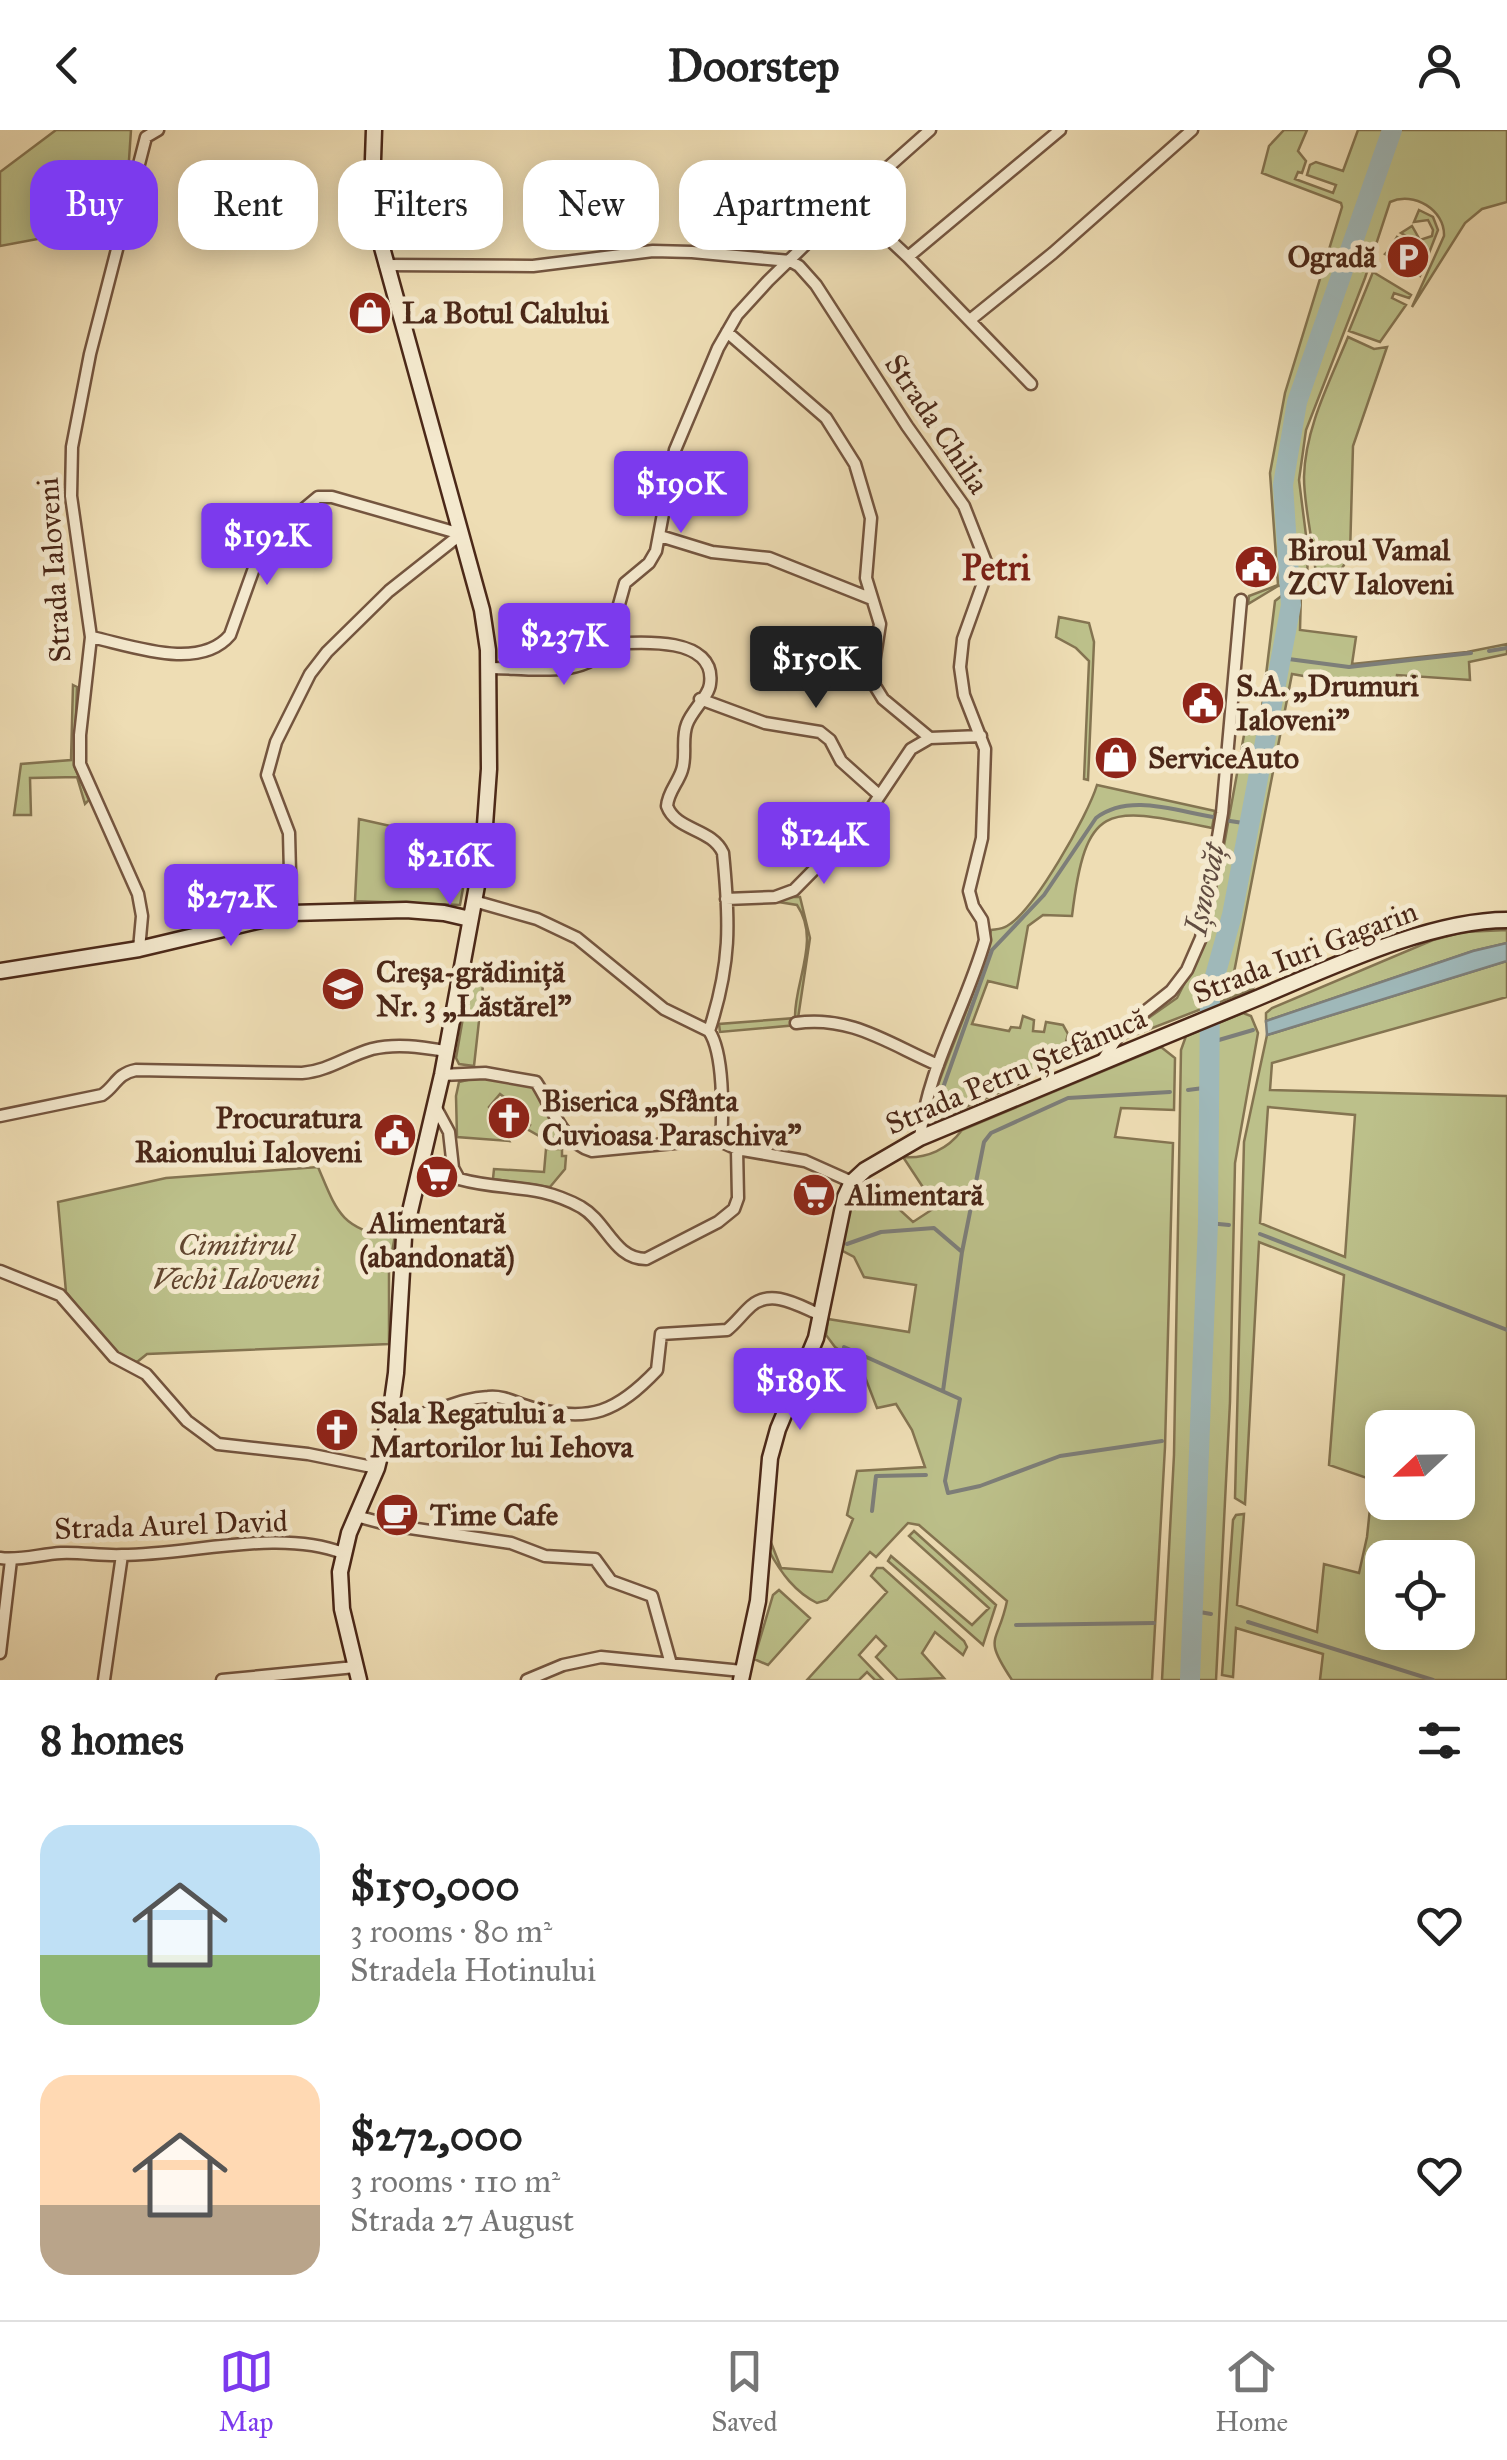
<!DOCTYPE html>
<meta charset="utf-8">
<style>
:root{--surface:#fff;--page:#f2f2f2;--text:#222;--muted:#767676;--line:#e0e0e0;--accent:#7c3aed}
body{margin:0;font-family:"IM FELL Great Primer",serif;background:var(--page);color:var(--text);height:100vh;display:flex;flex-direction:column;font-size:38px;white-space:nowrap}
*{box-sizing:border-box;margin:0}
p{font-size:32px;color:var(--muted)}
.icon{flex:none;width:55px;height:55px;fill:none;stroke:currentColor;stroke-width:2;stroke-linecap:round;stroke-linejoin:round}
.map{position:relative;height:1550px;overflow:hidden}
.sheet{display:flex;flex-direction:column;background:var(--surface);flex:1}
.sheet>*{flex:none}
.hud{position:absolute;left:30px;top:30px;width:1000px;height:90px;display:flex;gap:20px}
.needle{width:65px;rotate:248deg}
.tools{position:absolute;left:1365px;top:1280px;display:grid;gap:20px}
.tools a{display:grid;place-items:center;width:110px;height:110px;border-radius:20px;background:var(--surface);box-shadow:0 5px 25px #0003;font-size:50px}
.price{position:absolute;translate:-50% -85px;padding:0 22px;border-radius:10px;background:var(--accent);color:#fff;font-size:32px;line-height:65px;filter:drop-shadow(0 2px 5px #0008)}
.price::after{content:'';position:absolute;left:50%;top:60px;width:30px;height:22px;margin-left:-15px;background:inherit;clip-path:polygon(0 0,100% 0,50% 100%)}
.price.active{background:#222;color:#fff}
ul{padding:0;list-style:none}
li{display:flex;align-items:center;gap:30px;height:250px;padding:0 40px}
li span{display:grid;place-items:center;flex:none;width:280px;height:200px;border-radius:30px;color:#555}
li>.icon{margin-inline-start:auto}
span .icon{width:120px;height:120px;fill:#fffc;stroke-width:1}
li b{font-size:42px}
h2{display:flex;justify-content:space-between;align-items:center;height:120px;padding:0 40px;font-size:42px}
.chip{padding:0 35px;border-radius:30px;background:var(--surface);box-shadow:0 5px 25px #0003;font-size:35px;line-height:90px}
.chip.active{background:var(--accent);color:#fff}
header{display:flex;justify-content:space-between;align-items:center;height:130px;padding:0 40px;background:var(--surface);font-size:45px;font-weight:800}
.tab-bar{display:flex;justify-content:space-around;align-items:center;height:140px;border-top:2px solid var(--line);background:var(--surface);font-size:28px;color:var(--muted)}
.tab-bar a{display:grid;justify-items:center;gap:5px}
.tab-bar .active{color:var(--accent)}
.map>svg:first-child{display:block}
.green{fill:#bcc08a;stroke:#847451;stroke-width:2.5;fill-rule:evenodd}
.water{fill:#9fb8b9;stroke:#7d7e79;stroke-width:2.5}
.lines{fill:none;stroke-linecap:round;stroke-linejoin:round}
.stream{stroke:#7d7e79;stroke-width:4}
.river{stroke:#9fb8b9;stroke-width:20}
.street-casing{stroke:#74553f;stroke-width:15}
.secondary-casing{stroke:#4b2818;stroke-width:19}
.street{stroke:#f4e9ce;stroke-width:10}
.secondary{stroke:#f4e9ce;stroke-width:14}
.labels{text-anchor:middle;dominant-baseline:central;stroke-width:10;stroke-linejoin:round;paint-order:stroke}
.poi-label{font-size:30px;font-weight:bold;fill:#4b2818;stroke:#f4e9ce;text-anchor:start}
.street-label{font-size:30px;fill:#4b2818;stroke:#f4e9ce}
.park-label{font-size:30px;font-style:italic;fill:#62462f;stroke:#f4e9ce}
.water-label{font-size:32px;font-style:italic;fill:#604c40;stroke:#f4e9ce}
.quarter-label{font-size:35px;font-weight:bold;fill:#7a1f14;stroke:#f4e9ce}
</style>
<header><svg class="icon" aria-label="back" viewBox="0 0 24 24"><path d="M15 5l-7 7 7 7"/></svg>Doorstep<svg class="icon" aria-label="person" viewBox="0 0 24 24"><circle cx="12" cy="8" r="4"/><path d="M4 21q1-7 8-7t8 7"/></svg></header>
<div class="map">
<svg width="1507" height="1550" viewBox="0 0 1507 1550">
<rect width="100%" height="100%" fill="#eeddb4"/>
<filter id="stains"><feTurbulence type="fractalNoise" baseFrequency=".002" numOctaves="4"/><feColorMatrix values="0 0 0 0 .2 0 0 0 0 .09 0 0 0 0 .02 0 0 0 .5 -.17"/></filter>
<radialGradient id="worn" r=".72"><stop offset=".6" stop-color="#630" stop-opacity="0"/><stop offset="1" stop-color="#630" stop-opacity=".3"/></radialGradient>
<path class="green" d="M 56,0 L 131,0 L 129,30 L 117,85 L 75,102 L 0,116 L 0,42 Z
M 1284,0 L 1307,0 L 1298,21 L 1306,31 L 1302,43 L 1298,42 L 1295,49 L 1333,63 L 1336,55 L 1307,45 L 1310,35 L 1316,32 L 1343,41 L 1358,0 L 1507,0 L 1507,72 L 1482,79 L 1465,93 L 1412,177 L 1444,106 C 1445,80 1414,61 1390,72 L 1365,148 L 1306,300 L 1299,350 L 1308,421 L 1307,449 L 1300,454 L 1278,456 L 1248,474 L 1249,466 L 1278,455 L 1270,343 L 1285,263 L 1342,77 L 1341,73 L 1262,43 L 1269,16 Z
M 1419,80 L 1433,87 L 1438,100 L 1420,146 L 1385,124 L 1390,119 L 1398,124 L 1396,128 L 1413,138 L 1420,126 L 1404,115 L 1400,119 L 1393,114 L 1397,107 L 1414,116 L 1416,112 L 1401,103 L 1412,96 L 1420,110 L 1432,106 L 1433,100 L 1428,90 L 1414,92 Z
M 1373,142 L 1411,165 L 1409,168 L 1394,163 L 1392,168 L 1406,175 L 1380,212 L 1349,201 Z
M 1348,207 L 1374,219 L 1387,217 L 1353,316 L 1350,425 L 1341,440 L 1316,447 C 1314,413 1304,379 1304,347 C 1305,298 1330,251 1348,207 Z
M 1301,463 L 1300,500 L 1356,507 L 1352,534 L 1467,522 L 1507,514 L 1507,524 L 1469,532 L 1470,550 L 1397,545 L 1395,562 L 1292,544 L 1231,858 L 1256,850 L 1253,859 L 1124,909 L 1134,898 L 1177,868 L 1207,809 L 1246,594 L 1260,594 L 1275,471 L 1284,464 Z
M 1059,487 L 1089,493 L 1094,512 L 1088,650 L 1084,649 L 1089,531 L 1076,518 L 1056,507 Z
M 73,555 L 77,557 L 74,636 L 89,670 L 85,674 L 77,647 L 30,648 L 31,685 L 14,685 L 21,634 L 71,630 Z
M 1097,655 L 1215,681 L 1212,698 C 1108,677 1086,669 1072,786 L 1043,785 L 1028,796 L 1017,858 L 988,851 L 972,894 L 1009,901 L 1011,897 L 1020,898 L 1023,886 L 1034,890 L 1033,901 L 1044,902 L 1046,892 L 1063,895 L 1068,904 L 1061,931 L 1031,943 L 1021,953 L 933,991 L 929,982 C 947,921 979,863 991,800 C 997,799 1002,799 1007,796 C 1034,781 1088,685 1097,655 Z
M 359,689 L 471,714 L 460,775 L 355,771 Z
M 792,767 L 800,767 L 810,808 L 797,895 L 720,902 L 719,894 L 795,888 C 794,852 821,810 797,775 L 772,771 Z
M 1507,800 L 1507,813 L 1473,821 L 1266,891 L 1266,883 L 1272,878 L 1433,810 L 1463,802 Z
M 1507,831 L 1507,867 L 1272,933 L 1270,960 L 1507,966 L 1507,1550 L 1320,1550 L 1323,1524 L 1236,1498 L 1233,1547 L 1222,1545 L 1233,1390 L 1236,1385 L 1244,1384 L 1237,1475 L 1317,1502 L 1324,1434 L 1359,1443 L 1367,1407 L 1373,1350 L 1329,1335 L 1344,1145 L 1259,1112 L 1245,1374 L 1235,1368 L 1244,1012 L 1267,905 ZM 1268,977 L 1355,985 L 1345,1127 L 1260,1093 ZM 1382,1298 L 1458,1298 L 1458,1372 L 1382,1372 ZM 1382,1428 L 1458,1428 L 1458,1502 L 1382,1502 Z
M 469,853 L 483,855 L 474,936 L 459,934 L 456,928 Z
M 1243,883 L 1251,886 L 1258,903 L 1235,1033 L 1230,1272 L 1216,1550 L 1162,1550 L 1174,1325 L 1181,920 L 1186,906 Z
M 1161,917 L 1175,928 L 1174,980 L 1121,978 L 1115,1007 L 1173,1013 L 1165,1317 L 1152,1550 L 1012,1550 C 982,1505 998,1515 1007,1471 L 919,1395 L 908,1393 L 876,1427 L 870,1422 L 827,1470 L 817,1473 C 795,1462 781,1443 769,1421 L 772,1415 L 781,1438 L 832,1442 L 853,1389 L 847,1385 L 857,1341 L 925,1337 L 912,1300 L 896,1274 L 877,1278 L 860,1234 L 835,1217 L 826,1205 L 828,1189 L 909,1202 L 916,1155 L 864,1147 L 854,1127 L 841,1120 C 846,1095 847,1067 865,1048 L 913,1092 L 936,1077 L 903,1027 C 927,1029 948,1019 962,1000 Z
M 484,946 L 532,956 L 548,979 L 561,1009 L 541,1007 L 527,999 L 530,995 L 517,984 L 521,980 L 500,964 L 489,977 L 505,997 L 502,1001 L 509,1011 L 457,1007 L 456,966 L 459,952 Z
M 546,1019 L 562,1019 L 562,1026 L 566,1026 L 565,1039 L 550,1057 L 493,1049 L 494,1039 L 544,1042 Z
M 318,1037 C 336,1079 340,1099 390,1107 L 395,1086 L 398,1087 L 389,1141 L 389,1214 L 147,1224 L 137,1232 L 117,1225 L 66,1162 L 58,1072 L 166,1048 Z
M 914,1401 L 996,1475 L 983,1515 L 888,1431 L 891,1426 L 972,1495 L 989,1478 L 909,1406 Z
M 877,1438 L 883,1438 L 964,1511 L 967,1517 L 963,1525 L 935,1502 L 922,1523 L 944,1548 L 898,1550 L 876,1527 L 886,1516 L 876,1506 L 859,1525 L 883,1550 L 875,1550 L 867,1542 L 859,1550 L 807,1550 L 887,1462 L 871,1446 Z
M 779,1460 L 810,1488 L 768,1535 L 754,1529 L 773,1465 Z"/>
<path class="water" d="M 1507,813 L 1507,831 L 1267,905 L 1266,891 L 1473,821 Z"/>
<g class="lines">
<path class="stream" d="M 1489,521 L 1507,518
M 1281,528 L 1349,537 L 1471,523
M 1230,691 L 1250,694
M 1212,912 L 1253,900
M 1188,960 L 1211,957
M 934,983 L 992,820 L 1044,765 L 1096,688 C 1129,663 1176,681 1213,687
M 1208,1093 L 1229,1095
M 1260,1104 L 1507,1200
M 847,1114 L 881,1102 L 934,1098 L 962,1122 L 943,1261
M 962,1122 L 984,1012 L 991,1003 L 1068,968 L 1170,962
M 844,1217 L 960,1269 L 945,1351 L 948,1363 L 980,1356 L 1060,1326 L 1162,1311
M 872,1381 L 876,1346 L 926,1345
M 1194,1481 L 1211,1484
M 1248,1492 L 1433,1550
M 1016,1495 L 1154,1493"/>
<path class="river" d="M 1190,1550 L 1208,1093 L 1210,864 L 1232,785 L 1291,475 L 1283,355 L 1297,272 L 1392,0"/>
<g class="street-casing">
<path id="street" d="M 849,72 L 908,127 L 1031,254
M 908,127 L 1060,0
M 385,135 L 533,136 L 653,121 L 692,122 L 790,131 L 799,136 L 816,155 L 907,296 L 964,376 L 986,432 L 987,442 L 963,509 L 960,537 L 964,565 L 985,619 L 982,708 L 969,761 L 973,776 L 982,790 L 985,810 C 966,877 927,939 920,1008
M 970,190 L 1053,123 L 1192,0
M 727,202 L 826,288 L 855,334 L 871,388 L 866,448 L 880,494 L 873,539 L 875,556 L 883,569 L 930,608
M 660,406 L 712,422 L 769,428 L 872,469
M 91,507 C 130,515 199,542 230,505 L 263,413 L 318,367 L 332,367 L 461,404
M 488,538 C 523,537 588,551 608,514
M 700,569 L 765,593 L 820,602 L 830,610 L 841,631 L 879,665
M 726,769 L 775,767 L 794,760 L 864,689 L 911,619 L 930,608 L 981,606
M 474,771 L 537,789 L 577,808 L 664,879 L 709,901
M 291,783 L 289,703 L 267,645 L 276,612 L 310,544 L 327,522 L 389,461 L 461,404
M 139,819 L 142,786 L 138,764 L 80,634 L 80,605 L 91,507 L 71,366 L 72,317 L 90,224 L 146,7 L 158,0
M 796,893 C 851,885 889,914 938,935
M 1102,931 L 1123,899 L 1171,861 L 1187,840 L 1201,808 L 1222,683 L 1241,470
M 442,945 L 485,943 L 536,952 C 552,976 561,1012 592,1021 L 716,1009 L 737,1019 L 805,1031 L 852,1052
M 435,976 L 449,1002 L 453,1038 L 459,1049 C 506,1062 535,1052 581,1077 C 607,1092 614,1129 646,1129 L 718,1092 L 734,1079 L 738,1068 L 737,1019
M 0,986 L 102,965 C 116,956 116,944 136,940 L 302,943 C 328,941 347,926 372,919 C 397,913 421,917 446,921
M 721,1010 C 723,983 724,923 709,901 C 731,834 730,793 723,723 C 712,698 676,701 667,676 C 668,662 678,653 682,640 C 687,625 681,609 687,594 C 692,580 709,566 710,554 C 717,505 637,512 608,514 L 625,453 L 649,433 L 656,421 L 675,320 L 718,218 L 737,185 L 768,151 L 849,72 L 930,0
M 0,1141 L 60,1165 L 114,1227 L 146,1244 L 187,1291 L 218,1314 L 308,1324 L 377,1338
M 390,1286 C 433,1289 450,1269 488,1267 C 504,1265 517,1274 533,1278 C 590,1293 617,1282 657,1240 L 661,1204 L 727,1200 C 736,1193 742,1184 751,1176 C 772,1158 799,1176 821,1185
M 356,1386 L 390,1395 L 511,1413 L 545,1426 L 595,1429 L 611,1451 L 652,1466 L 671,1534
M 0,1428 C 19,1431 41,1424 61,1423 C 81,1422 102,1426 122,1425 C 191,1425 278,1398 343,1423
M 0,1523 L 11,1430
M 104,1550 L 122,1425
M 222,1550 L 355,1537
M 527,1550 L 563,1535 L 601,1527 L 742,1541"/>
</g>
<g class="secondary-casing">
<path id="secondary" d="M 0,841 L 139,819 L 291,783 L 406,780 L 444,783 L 470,789
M 359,1550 L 342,1479 L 340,1442 L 349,1403 L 377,1338 L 390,1286 L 396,1243 L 404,1107 L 442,945 L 483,723 L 489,639 L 488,520 L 482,480 L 378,103 L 372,59 L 374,0
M 741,1550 L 758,1471 L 770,1328 L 778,1299 L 816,1208 L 845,1067 L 852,1052 L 865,1040 L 920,1008 C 1026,963 1132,920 1238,876 C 1315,845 1424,790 1507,790"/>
</g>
<use href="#street" class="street"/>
<use href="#secondary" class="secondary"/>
</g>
<defs>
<g id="parking-disc" transform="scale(2.25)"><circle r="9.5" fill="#8f2418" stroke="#f4e9ce"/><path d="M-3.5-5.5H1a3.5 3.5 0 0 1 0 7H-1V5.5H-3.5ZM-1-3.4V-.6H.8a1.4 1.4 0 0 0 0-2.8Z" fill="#fff"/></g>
<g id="shop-disc" transform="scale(2.25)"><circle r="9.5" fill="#8f2418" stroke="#f4e9ce"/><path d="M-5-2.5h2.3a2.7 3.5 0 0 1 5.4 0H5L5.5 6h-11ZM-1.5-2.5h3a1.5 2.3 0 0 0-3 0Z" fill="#fff"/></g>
<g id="civic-disc" transform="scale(2.25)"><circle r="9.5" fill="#8f2418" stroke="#f4e9ce"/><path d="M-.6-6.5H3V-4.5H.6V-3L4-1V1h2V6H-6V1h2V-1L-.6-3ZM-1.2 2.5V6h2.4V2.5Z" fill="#fff"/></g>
<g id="school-disc" transform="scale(2.25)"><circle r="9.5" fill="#8f2418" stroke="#f4e9ce"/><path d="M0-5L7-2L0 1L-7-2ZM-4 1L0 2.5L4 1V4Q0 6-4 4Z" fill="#fff"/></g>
<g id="church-disc" transform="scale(2.25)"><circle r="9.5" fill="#8f2418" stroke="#f4e9ce"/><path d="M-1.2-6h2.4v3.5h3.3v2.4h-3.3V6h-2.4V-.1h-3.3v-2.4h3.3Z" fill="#fff"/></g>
<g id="supermarket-disc" transform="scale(2.25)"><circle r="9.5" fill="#8f2418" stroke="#f4e9ce"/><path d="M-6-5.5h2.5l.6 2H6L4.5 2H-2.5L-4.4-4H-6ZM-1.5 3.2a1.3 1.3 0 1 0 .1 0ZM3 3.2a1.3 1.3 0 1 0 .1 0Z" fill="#fff"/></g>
<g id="cafe-disc" transform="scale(2.25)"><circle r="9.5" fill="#8f2418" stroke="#f4e9ce"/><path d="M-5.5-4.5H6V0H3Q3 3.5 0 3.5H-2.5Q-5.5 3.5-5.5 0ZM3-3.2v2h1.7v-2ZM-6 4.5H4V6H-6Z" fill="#fff"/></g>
</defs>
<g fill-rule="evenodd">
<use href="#parking-disc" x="1408" y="127"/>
<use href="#shop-disc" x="370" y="183"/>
<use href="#civic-disc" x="1256" y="437"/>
<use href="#civic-disc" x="1203" y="573"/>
<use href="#shop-disc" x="1116" y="628"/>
<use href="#school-disc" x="343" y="859"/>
<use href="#church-disc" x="509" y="988"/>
<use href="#civic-disc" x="395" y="1005"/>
<use href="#supermarket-disc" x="437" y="1047"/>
<use href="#supermarket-disc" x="814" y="1065"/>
<use href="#church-disc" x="337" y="1300"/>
<use href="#cafe-disc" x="397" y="1385"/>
</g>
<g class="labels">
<g class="poi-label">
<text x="1376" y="127" text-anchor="end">Ogradă</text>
<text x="402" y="183">La Botul Calului</text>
<text x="1288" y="420">Biroul Vamal<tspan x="1288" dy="34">ZCV Ialoveni</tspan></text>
<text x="1236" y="556">S.A. „Drumuri<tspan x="1236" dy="34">Ialoveni”</tspan></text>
<text x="1148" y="628">ServiceAuto</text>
<text x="376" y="842">Creșa-grădiniță<tspan x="376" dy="34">Nr. 3 „Lăstărel”</tspan></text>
<text x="542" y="971">Biserica „Sfânta<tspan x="542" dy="34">Cuvioasa Paraschiva”</tspan></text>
<text x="362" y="988" text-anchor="end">Procuratura<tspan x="362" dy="34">Raionului Ialoveni</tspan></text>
<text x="846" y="1065">Alimentară</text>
<text x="437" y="1093" text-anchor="middle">Alimentară<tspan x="437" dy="34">(abandonată)</tspan></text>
<text x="370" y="1283">Sala Regatului a<tspan x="370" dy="34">Martorilor lui Iehova</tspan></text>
<text x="430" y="1385">Time Cafe</text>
</g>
<g class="street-label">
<text transform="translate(937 294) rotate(56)">Strada Chilia</text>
<text transform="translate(54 440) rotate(-94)">Strada Ialoveni</text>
<text transform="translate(1305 822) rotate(-21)">Strada Iuri Gagarin</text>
<text transform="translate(1016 941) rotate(-23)">Strada Petru Ștefănucă</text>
<text transform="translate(171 1395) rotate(-2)">Strada Aurel David</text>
</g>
<g class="park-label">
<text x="236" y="1115">Cimitirul<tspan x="236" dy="34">Vechi Ialoveni</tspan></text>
</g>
<g class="water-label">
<text transform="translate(1205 759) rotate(-78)">Ișnovăț</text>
</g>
<g class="quarter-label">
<text x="996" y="438">Petri</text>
</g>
</g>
<rect width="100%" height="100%" filter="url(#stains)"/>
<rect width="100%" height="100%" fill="url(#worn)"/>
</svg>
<div class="tools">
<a><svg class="needle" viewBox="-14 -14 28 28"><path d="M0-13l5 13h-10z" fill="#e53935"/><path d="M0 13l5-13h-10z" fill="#767676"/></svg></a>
<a><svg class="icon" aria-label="locate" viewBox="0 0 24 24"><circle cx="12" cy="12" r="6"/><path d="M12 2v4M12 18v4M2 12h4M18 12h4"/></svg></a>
</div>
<b class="price" style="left:681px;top:406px">$190K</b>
<b class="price" style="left:267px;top:458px">$192K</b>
<b class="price" style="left:564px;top:558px">$237K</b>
<b class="price active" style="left:816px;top:581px">$150K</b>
<b class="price" style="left:824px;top:757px">$124K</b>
<b class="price" style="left:450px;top:778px">$216K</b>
<b class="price" style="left:231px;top:819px">$272K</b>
<b class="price" style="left:800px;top:1303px">$189K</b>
<div class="hud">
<a class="chip active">Buy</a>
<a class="chip">Rent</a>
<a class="chip">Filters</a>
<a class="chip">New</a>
<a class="chip">Apartment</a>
</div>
</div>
<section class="sheet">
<h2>8 homes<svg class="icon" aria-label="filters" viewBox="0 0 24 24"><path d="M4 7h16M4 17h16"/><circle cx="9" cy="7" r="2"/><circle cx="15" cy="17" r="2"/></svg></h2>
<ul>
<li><span style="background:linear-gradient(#bfe0f5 65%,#8fb573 0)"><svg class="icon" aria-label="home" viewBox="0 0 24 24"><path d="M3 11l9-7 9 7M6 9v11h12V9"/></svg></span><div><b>$150,000</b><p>3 rooms · 80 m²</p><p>Stradela Hotinului</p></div><svg class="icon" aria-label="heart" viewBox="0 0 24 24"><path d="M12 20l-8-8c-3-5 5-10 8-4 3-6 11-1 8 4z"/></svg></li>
<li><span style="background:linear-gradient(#ffd9b3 65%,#b9a48a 0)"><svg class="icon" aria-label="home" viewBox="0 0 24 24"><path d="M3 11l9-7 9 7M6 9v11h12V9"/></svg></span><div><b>$272,000</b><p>3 rooms · 110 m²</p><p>Strada 27 August</p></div><svg class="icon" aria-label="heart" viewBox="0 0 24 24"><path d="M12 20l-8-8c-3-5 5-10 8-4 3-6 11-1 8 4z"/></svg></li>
</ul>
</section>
<nav class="tab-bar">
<a class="active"><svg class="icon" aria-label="map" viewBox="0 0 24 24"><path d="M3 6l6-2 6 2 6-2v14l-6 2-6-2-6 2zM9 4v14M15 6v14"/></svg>Map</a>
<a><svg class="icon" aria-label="saved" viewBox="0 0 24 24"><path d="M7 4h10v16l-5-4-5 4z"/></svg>Saved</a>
<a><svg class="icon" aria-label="home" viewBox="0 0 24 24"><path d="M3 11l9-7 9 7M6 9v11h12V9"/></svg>Home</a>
</nav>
